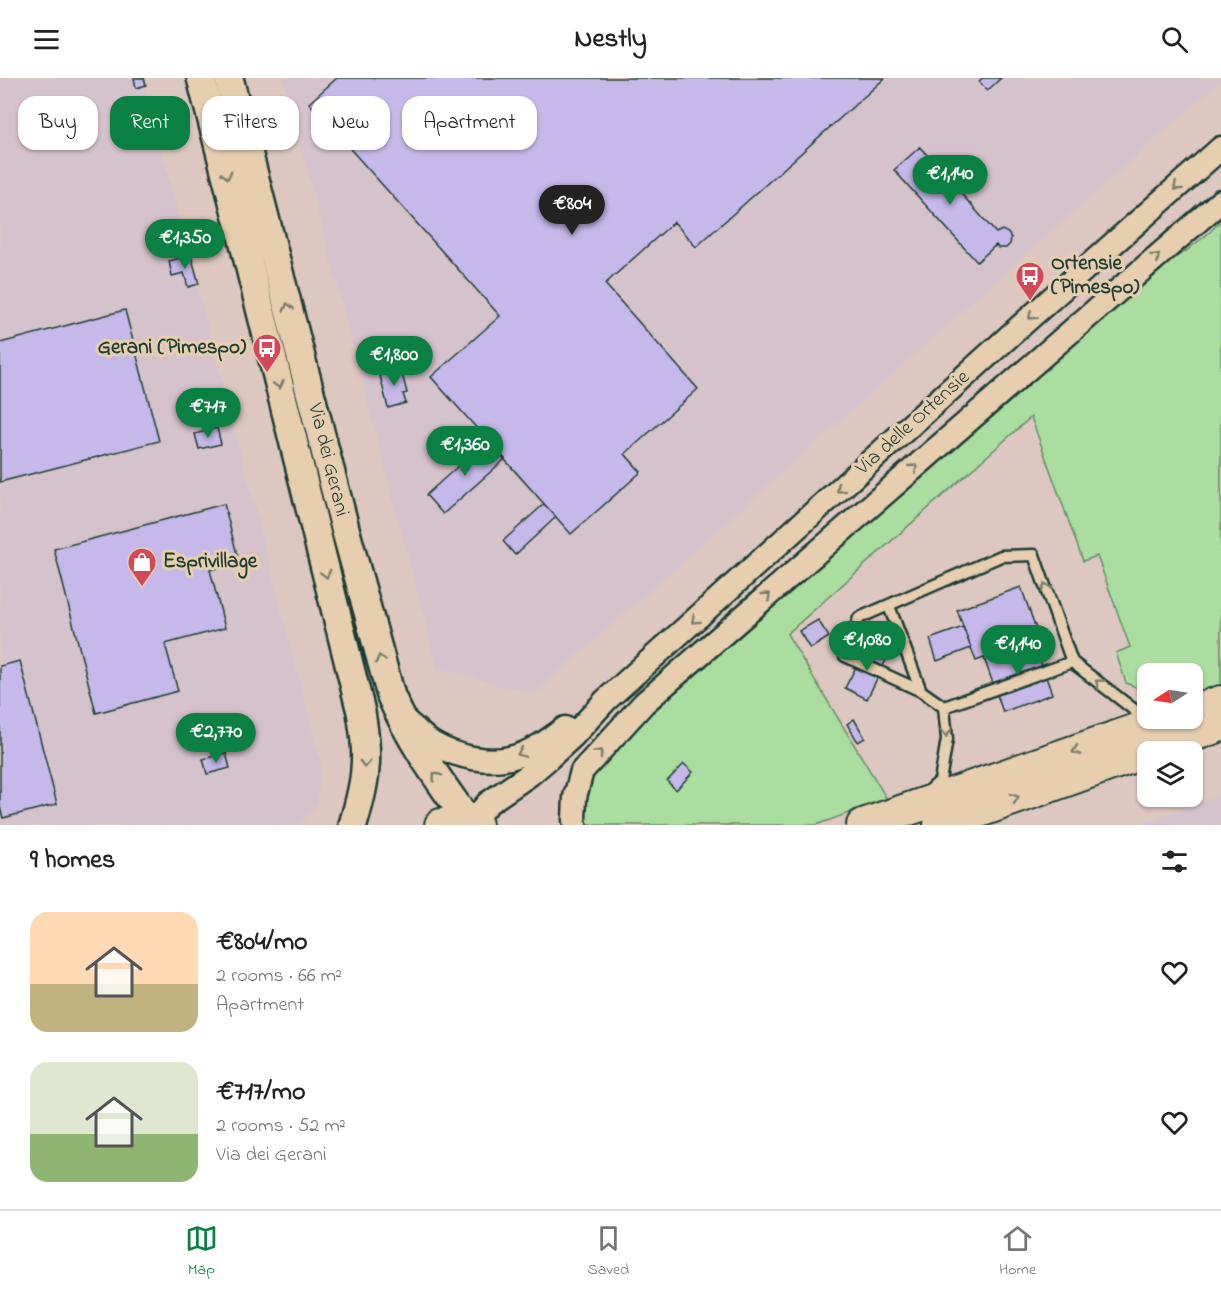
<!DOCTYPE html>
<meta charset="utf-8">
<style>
:root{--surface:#fff;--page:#f2f2f2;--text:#222;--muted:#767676;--line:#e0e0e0;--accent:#0b8043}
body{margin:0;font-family:"Indie Flower",sans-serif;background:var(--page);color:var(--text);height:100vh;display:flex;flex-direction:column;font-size:22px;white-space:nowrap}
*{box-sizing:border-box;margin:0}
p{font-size:20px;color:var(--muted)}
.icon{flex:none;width:33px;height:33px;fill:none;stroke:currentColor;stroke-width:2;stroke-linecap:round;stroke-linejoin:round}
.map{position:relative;height:747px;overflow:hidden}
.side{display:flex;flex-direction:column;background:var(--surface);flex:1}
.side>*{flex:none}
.banner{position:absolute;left:18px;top:18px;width:600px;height:54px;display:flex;gap:12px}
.needle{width:39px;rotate:258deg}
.fabs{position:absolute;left:1137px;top:585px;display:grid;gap:12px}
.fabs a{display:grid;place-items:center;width:66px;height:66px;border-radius:12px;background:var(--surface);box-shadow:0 2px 4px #0004;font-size:30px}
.price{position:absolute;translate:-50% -51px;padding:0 14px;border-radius:21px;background:var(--accent);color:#fff;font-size:20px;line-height:39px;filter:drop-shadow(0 2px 3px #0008)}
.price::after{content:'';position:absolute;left:50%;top:36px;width:18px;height:14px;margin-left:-9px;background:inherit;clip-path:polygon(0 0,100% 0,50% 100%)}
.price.on{background:#222;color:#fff}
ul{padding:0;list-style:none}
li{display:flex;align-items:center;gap:18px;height:150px;padding:0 30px}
li span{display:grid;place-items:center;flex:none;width:168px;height:120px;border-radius:18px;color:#555}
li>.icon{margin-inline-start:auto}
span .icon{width:72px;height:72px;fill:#fffc;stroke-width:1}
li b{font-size:26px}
h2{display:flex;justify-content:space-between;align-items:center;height:72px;padding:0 30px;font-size:26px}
.chip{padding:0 21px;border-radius:18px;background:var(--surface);box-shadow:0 2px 4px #0004;font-size:21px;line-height:54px}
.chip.on{background:var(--accent);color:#fff}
header{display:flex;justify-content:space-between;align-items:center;height:78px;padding:0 30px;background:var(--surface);font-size:27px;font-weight:800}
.tabs{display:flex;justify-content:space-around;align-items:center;height:84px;border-top:2px solid var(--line);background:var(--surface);font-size:16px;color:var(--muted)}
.tabs a{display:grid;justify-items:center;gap:3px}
.tabs .on{color:var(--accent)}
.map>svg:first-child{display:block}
.built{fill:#d6c2cc}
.green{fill:#aadd9f;stroke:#648d6a;stroke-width:1.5}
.building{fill:#c6b8e9;stroke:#1f3d34;stroke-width:1.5}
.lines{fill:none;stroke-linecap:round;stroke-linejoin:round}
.service-casing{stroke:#1f3d34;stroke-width:15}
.minor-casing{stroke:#1f3d34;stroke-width:27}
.tertiary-casing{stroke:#1f3d34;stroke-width:32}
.secondary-casing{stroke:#1f3d34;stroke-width:36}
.service{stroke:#e7ceaf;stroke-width:10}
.minor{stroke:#e7ceaf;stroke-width:22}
.tertiary{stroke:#e7ceaf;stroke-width:27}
.secondary{stroke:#e7ceaf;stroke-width:32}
.oneway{stroke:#797e6b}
.labels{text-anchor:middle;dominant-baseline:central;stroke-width:6;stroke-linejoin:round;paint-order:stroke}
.poi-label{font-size:21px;font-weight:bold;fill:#1f3d34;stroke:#e7ceaf;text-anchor:start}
.street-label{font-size:21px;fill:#1f3d34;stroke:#e7ceaf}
</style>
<header><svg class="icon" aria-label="menu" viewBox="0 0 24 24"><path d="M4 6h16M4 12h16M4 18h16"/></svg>Nestly<svg class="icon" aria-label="search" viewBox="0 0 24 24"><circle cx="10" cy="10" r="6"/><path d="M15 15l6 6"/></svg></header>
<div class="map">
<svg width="1221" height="747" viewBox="0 0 1221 747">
<rect width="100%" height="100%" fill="#ddc7c0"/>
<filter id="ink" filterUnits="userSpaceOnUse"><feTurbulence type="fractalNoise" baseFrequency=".0167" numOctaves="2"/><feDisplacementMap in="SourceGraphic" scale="12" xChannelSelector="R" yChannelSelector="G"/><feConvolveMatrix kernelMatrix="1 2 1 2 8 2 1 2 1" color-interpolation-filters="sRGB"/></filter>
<g filter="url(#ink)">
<path class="built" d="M 0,0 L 143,0 L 321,685 L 317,726 L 299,747 L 0,747 Z
M 283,0 L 1221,0 L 1221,2 L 534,616 L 437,590 Z
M 1221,717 L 1221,747 L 1141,747 Z"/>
<path class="green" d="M 1221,142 L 1221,607 L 1193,616 L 1192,596 L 1148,596 L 1147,614 L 1126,605 L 1116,575 L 1130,569 L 1097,478 L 1083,483 L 1031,339 L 787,556 L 887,721 L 816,747 L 587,747 L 584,728 L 592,698 L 609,673 L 1044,284 L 1161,187 L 1186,173 L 1210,154 Z"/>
<path class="building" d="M 134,0 L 144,0 L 146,7 L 136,10 Z
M 337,0 L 885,0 L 696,169 L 674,144 L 605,206 L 698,311 L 625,376 L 641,394 L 571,456 L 431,299 L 500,238 L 309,25 Z
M 983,0 L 1001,0 L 987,13 L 979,3 Z
M 920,69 L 996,155 L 1002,152 L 1008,155 L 1011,160 L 1010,166 L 1006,170 L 998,170 L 996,167 L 977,184 L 894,92 Z
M 191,177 L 199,206 L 188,209 L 184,195 L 172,198 L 169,183 Z
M 125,232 L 159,363 L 0,404 L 0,265 Z
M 400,288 L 407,315 L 403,316 L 406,325 L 388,330 L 379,294 Z
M 217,350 L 221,366 L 199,371 L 195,356 Z
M 487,362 L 505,381 L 443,436 L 426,417 Z
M 224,426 L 239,484 L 210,492 L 225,550 L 165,566 L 178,613 L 96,635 L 54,471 Z
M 544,426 L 556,439 L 515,477 L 503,463 Z
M 1021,509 L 1039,559 L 976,583 L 957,532 Z
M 818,542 L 829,559 L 810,571 L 799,553 Z
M 963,549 L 971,570 L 937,583 L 930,561 Z
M 1033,562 L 1052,616 L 1003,634 L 984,580 Z
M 867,568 L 888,578 L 867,621 L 845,610 Z
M 20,583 L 57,726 L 3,740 L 0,729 L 0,588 Z
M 854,641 L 865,660 L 858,664 L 847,646 Z
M 226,675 L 230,690 L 207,696 L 203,681 Z
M 684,686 L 693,694 L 676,712 L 667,703 Z"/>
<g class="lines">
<g class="service-casing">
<path id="service" d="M 889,528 L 921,613 L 944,629
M 921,613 L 845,578 L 859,540 L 1001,478 L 1034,477 L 1072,584
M 929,713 L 940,703 L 947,661 L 944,629 L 1072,584 L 1137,634 L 1148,635"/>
</g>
<g class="minor-casing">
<path id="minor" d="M 407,644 C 415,650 423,659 432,665 C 456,679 490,687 517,678 C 535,672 550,661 565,650
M 470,746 L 488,725 L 529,697 L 549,680 L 572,659 L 606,622 L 1015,253 L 1221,70
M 575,747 L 574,742 L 575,719 L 582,693 L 644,625 L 1221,123"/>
</g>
<g class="tertiary-casing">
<path id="tertiary" d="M 201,0 L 242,158 L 361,634 C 364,653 367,672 365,691 C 364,710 358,729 353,747
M 229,0 L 346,454 L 391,618 C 411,665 441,705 470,746"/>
</g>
<g class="secondary-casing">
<path id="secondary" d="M 1192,634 L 1221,624
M 441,747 L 476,747
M 863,747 L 1171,640
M 940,747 L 1221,647"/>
</g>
<use href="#service" class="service"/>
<use href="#minor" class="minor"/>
<use href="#tertiary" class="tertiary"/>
<use href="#secondary" class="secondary"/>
</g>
<defs><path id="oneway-chevron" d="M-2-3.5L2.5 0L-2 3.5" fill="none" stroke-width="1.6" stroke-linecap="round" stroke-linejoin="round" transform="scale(1.5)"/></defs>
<g class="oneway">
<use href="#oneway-chevron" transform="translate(227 97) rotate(76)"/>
<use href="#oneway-chevron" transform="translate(1177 109) rotate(138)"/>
<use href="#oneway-chevron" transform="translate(1156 179) rotate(-41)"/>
<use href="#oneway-chevron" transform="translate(288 229) rotate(-104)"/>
<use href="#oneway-chevron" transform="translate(1032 238) rotate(138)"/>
<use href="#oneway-chevron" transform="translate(279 307) rotate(76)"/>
<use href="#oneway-chevron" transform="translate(914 390) rotate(-41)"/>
<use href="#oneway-chevron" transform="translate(840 411) rotate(138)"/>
<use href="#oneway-chevron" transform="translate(326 496) rotate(76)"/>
<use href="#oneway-chevron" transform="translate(1046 509) rotate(-109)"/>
<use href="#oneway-chevron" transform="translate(767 518) rotate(-41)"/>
<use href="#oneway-chevron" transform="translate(695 542) rotate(138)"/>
<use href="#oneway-chevron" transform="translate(380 581) rotate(-105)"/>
<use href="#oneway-chevron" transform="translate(1099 605) rotate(-143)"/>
<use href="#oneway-chevron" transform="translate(946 655) rotate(88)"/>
<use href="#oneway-chevron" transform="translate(1076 673) rotate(161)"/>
<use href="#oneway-chevron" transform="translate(521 675) rotate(160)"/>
<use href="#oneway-chevron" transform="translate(599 675) rotate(-48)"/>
<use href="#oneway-chevron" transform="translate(365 686) rotate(92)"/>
<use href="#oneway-chevron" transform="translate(436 698) rotate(-126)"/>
<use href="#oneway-chevron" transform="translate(1015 720) rotate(-20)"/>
</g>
</g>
<defs>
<g id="bus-pin" transform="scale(1.5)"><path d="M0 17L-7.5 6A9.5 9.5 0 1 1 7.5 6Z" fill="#d1495b" stroke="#e7ceaf"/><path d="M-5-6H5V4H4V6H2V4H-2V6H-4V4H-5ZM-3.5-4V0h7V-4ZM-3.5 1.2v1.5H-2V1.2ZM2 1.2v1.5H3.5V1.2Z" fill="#fff"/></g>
<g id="shop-pin" transform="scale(1.5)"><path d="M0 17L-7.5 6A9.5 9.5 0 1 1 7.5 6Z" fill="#d1495b" stroke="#e7ceaf"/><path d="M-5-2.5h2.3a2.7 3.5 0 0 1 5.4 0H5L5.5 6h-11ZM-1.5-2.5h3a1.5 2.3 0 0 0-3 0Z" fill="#fff"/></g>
</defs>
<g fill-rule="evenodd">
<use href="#bus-pin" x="1030" y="198"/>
<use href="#bus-pin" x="267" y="270"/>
<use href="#shop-pin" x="142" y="484"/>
</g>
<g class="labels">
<g class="poi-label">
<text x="1051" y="186">Ortensie<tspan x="1051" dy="24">(Pimespo)</tspan></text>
<text x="246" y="270" text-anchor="end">Gerani (Pimespo)</text>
<text x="163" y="484">Esprivillage</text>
</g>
<g class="street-label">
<text transform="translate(913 345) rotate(-42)">Via delle Ortensie</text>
<text transform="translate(328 382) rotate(76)">Via dei Gerani</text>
</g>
</g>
</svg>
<div class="fabs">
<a><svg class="needle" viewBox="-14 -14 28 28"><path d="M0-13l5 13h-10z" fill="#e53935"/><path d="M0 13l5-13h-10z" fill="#767676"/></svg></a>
<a><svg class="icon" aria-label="layers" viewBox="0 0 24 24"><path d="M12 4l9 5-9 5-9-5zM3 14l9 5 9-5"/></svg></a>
</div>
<b class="price" style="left:950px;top:128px">€1,140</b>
<b class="price on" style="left:572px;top:158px">€804</b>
<b class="price" style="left:185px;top:192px">€1,350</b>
<b class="price" style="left:394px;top:309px">€1,800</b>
<b class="price" style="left:208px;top:361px">€717</b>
<b class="price" style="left:465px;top:399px">€1,360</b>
<b class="price" style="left:867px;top:594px">€1,080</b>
<b class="price" style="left:1018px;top:598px">€1,140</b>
<b class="price" style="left:216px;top:686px">€2,770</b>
<div class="banner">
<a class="chip">Buy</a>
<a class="chip on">Rent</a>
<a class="chip">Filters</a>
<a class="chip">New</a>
<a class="chip">Apartment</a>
</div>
</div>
<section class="side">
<h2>9 homes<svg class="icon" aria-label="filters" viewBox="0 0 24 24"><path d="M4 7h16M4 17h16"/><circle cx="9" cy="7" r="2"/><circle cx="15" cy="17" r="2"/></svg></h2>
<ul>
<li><span style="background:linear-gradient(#ffd9b3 60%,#c2b280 0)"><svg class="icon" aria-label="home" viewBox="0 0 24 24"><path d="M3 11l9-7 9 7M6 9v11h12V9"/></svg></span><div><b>€804/mo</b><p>2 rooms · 66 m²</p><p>Apartment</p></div><svg class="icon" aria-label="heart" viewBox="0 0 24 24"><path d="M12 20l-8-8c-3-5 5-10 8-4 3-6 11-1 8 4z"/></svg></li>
<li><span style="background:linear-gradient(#dfe7d0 60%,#8fb573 0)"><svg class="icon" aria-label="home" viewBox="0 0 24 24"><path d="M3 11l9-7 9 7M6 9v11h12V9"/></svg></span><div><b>€717/mo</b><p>2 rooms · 52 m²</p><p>Via dei Gerani</p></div><svg class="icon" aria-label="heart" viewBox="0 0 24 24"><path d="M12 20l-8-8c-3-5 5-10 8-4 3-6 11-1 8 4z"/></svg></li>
</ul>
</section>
<nav class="tabs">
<a class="on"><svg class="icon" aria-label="map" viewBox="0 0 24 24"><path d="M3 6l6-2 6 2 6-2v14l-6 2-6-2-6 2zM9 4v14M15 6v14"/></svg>Map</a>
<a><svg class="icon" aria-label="saved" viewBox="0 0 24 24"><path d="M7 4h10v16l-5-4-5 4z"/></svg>Saved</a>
<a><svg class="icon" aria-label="home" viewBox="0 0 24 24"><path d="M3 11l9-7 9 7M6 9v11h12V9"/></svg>Home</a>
</nav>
